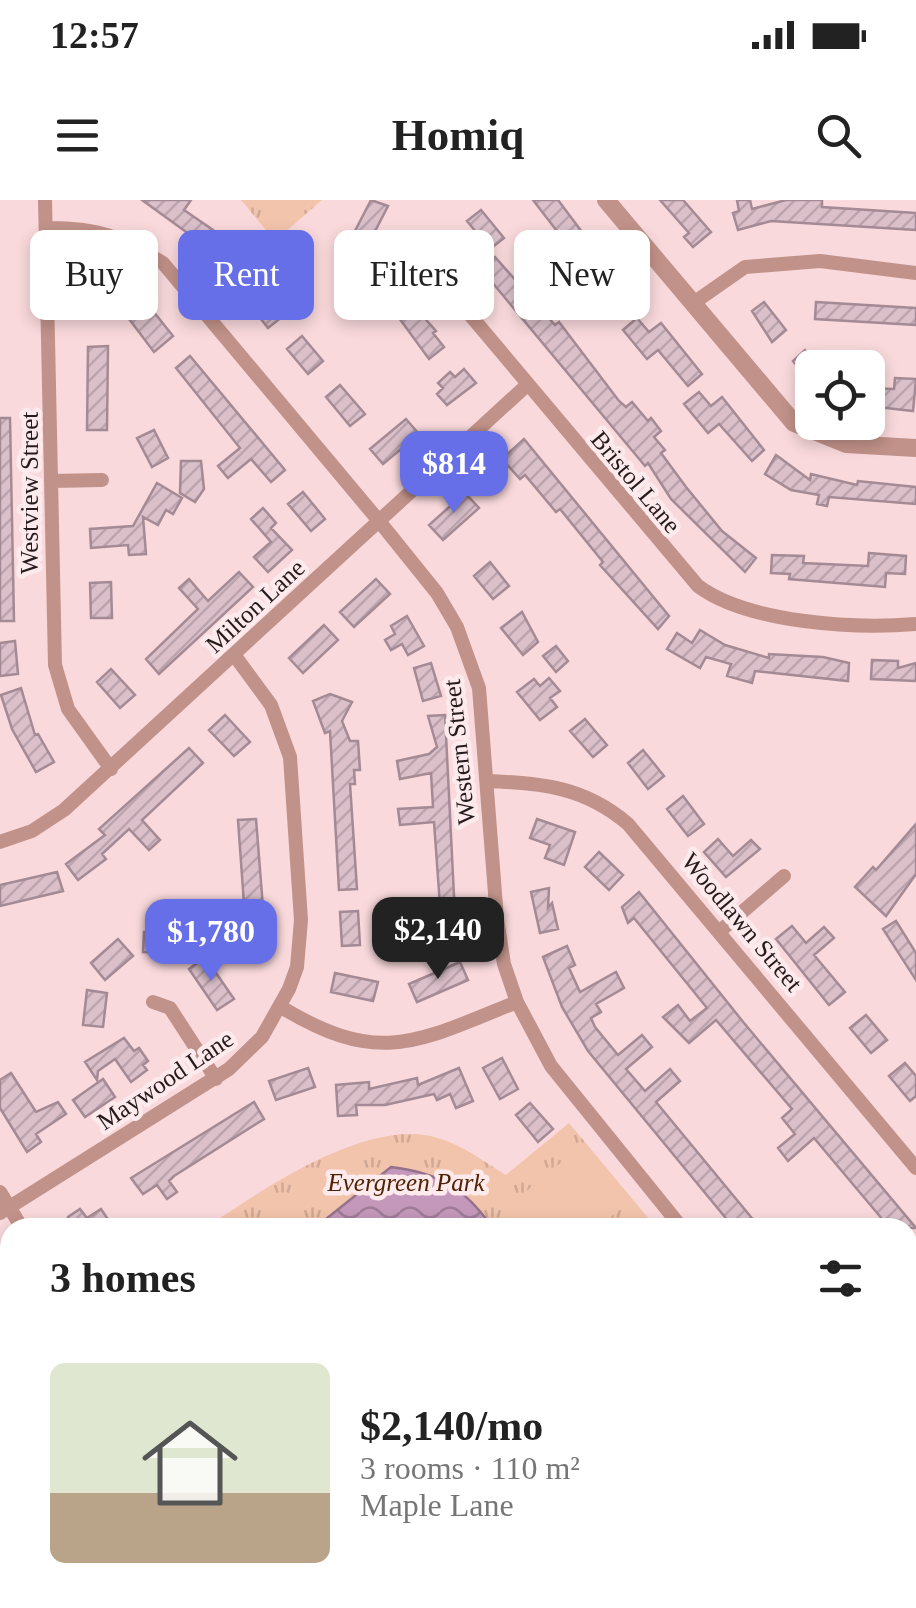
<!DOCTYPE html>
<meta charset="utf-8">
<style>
:root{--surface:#fff;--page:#f6f6f6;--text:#222;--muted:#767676;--line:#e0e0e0;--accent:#666fe7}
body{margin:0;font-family:Georgia,serif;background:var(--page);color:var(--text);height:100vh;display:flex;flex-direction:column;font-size:38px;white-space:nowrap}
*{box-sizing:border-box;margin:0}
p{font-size:32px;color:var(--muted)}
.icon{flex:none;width:55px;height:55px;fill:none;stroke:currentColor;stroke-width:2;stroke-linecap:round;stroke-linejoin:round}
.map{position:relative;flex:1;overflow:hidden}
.panel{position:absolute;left:0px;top:1018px;width:918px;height:392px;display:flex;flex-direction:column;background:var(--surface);border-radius:30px 30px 0 0;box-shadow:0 5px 15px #0003}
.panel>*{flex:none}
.hud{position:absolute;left:30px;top:30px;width:858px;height:90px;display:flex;gap:20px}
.buttons{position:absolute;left:795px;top:150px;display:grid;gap:20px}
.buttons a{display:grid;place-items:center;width:90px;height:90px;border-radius:15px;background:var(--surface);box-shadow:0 5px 15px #0003;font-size:50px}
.price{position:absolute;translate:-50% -85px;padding:0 22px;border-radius:20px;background:var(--accent);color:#fff;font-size:32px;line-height:65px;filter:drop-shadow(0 2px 5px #0008)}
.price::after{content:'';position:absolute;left:50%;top:60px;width:30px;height:22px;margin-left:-15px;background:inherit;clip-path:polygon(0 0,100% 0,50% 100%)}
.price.current{background:#222;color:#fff}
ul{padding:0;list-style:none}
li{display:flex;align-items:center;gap:30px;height:250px;padding:0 50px}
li+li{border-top:2px solid var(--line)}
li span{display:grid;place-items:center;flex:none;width:280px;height:200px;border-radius:15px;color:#555}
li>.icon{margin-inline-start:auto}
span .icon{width:120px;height:120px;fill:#fffc;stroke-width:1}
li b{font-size:42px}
h2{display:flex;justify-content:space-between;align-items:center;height:120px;padding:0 50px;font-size:42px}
.tag{padding:0 35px;border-radius:15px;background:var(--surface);box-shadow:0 5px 15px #0003;font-size:35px;line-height:90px}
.tag.current{background:var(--accent);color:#fff}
.status{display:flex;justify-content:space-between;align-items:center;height:70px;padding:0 50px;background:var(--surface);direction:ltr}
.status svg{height:28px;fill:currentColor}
header{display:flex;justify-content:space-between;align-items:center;height:130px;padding:0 50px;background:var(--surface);font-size:45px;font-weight:800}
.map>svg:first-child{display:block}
.built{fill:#efc8cc}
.grass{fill:url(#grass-tufts)}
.pitch{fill:#f3c4ac}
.water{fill:url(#water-waves);stroke:#95728b;stroke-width:2.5}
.building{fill:url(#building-hatch);stroke:#a48a94;stroke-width:2.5}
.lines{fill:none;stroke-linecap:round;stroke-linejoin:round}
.minor{stroke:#c19289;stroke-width:14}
.tertiary{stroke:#c19289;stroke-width:18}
.labels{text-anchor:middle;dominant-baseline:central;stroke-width:9;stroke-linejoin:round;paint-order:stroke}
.street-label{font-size:25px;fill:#261b1c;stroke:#fdeaec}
.park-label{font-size:25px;font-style:italic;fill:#502203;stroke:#fdeaec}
</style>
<div class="status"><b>12:57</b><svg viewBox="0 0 49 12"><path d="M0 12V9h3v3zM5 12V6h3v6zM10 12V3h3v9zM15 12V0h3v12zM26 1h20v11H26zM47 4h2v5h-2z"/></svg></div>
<header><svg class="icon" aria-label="menu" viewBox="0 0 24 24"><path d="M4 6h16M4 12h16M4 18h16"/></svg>Homiq<svg class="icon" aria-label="search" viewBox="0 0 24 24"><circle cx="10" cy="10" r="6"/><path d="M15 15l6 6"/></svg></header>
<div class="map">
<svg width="916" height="1408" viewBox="0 0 916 1408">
<defs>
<pattern id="grass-tufts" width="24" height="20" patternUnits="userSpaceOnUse" patternTransform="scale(2.5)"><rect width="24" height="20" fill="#f3c4ac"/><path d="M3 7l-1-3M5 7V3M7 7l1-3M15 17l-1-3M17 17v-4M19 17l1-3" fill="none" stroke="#d0a893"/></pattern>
<pattern id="water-waves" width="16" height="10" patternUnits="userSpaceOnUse" patternTransform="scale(2.5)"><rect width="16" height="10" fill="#c498bb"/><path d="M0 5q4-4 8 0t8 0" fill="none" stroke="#9f7b97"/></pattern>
<pattern id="building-hatch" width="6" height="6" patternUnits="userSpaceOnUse" patternTransform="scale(2.5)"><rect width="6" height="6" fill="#dbc0ca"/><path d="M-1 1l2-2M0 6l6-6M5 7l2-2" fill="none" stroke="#bca4ad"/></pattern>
</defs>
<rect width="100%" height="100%" fill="#f9d9dc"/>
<path class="built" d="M 413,1400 L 500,1400 L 510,1408 L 407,1408 Z"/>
<path class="grass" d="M 241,0 L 322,0 L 275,41 Z
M 569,923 L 649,1019 L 639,1028 L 205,1028 C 261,991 367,916 438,938 C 463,945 484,962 506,975 Z
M 256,1400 L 413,1400 L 407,1408 L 259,1408 Z"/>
<path class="pitch" d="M 576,950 L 623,1007 L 598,1027 L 554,1027 L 524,993 Z"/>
<path class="water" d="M 391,967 C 439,973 464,987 492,1027 L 316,1027 Z"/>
<path class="building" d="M 142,0 L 191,0 L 184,10 L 213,30 L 253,79 L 273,62 L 283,73 L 262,91 L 283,116 L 268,128 L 200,42 Z
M 371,0 L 388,6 L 371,39 L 355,31 Z
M 533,0 L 558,0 L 615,76 L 619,73 L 643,102 L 628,114 L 597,77 L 594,79 Z
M 660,0 L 683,0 L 711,32 L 693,47 L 684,37 L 689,33 Z
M 737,0 L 750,0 L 752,9 L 786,0 L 822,0 L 822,7 L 916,13 L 916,30 L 771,21 L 738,30 L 733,13 L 739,11 Z
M 481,10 L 504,38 L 490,49 L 467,21 Z
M 373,47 L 396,86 L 436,131 L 433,133 L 444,147 L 429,159 L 375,85 L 368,89 L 351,60 Z
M 495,57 L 555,125 L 559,122 L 619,201 L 626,207 L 632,202 L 648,221 L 651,218 L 661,231 L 654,237 L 665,250 L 661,253 L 686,287 L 722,331 L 756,358 L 745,372 L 671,299 L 648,263 L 645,266 L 481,69 Z
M 119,72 L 136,100 L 141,96 L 173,136 L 154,152 L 120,107 L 107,115 L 103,107 L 97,111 L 85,92 Z
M 764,102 L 786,130 L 772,142 L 752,111 Z
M 816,102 L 916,108 L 916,125 L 815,119 Z
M 637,118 L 649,132 L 661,123 L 702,174 L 688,186 L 658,150 L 647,159 L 623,130 Z
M 302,136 L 323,161 L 308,174 L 287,149 Z
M 108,146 L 107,230 L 87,230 L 88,147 Z
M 805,150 L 820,168 L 812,168 L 812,184 L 793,161 Z
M 190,156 L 285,270 L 271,282 L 251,259 L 228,278 L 218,266 L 240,248 L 176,168 Z
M 464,169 L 476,183 L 447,205 L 437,194 L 443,188 L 438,183 L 450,172 L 455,177 Z
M 895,178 L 916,179 L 913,211 L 868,206 L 868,188 L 894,189 Z
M 340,185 L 365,214 L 350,226 L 326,197 Z
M 699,192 L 711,206 L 722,197 L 764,250 L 752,261 L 719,224 L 708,233 L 684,204 Z
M 0,218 L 10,218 L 14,421 L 0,421 Z
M 406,219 L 419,234 L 383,264 L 370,249 Z
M 154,230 L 168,258 L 152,267 L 137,238 Z
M 524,239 L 669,416 L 658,429 L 600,365 L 603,362 L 560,309 L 556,312 L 525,275 L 520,279 L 502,259 Z
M 776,255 L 810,280 L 811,274 L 857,285 L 858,281 L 916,287 L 916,304 L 829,297 L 827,306 L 817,304 L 819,295 L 791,290 L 765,274 Z
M 181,261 L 201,261 L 204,289 L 195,302 L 180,293 Z
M 157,283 L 182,298 L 173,314 L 166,310 L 158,325 L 143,317 L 146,354 L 129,355 L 128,345 L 91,348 L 90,329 L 133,326 Z
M 303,292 L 325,319 L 311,331 L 288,304 Z
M 465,293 L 479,308 L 443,340 L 429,325 Z
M 263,308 L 276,323 L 271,328 L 292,350 L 268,372 L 254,357 L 271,342 L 251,319 Z
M 869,353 L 906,356 L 905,374 L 886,373 L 885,387 L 789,379 L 790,374 L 771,373 L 772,355 L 804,356 L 803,363 L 868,366 Z
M 490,362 L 509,386 L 493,399 L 474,376 Z
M 239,372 L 253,387 L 159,474 L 146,459 L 198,409 L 179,388 L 189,379 L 208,401 Z
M 376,379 L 390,394 L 354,427 L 340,412 Z
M 111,382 L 112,418 L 91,418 L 90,383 Z
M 522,412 L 538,442 L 523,455 L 501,428 Z
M 407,416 L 424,446 L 408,455 L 402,444 L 391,450 L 385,440 L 395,434 L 391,426 Z
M 324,425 L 338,440 L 303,473 L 289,458 Z
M 700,430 L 725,445 L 769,458 L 769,454 L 823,457 L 849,463 L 848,481 L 755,471 L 752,483 L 727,476 L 731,464 L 706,457 L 700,468 L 667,449 L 677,433 L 692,443 Z
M 15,441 L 18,474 L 0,476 L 0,443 Z
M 556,446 L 568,461 L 556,472 L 543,456 Z
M 872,460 L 898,461 L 898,468 L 916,463 L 916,481 L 871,479 Z
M 431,463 L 441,496 L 423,501 L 414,468 Z
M 111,469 L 135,495 L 120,508 L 97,482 Z
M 549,478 L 560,491 L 550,498 L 557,507 L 540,520 L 517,492 L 534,479 L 540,486 Z
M 21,488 L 35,535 L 38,534 L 54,562 L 36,572 L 12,529 L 1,495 Z
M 330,494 L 352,502 L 342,521 L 350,541 L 358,541 L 360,570 L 354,570 L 355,584 L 350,584 L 357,689 L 339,690 L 330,531 L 325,533 L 313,501 Z
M 225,515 L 250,542 L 234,556 L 209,530 Z
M 445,515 L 454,696 L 461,744 L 443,747 L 434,622 L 400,625 L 398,609 L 433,607 L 431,573 L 400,579 L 397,561 L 429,554 L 437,547 L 428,516 Z
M 585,519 L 607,545 L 593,557 L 570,531 Z
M 189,548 L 203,563 L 142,620 L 160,640 L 149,650 L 129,629 L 102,654 L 106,659 L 78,680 L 66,664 L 105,635 L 99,629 Z
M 643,550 L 664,576 L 648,589 L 628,563 Z
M 683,596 L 704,624 L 688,636 L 667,609 Z
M 256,619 L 264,720 L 260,753 L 239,751 L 244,704 L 238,620 Z
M 537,619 L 575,632 L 564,665 L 545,658 L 550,645 L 530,638 Z
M 916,624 L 916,674 L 886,716 L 855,687 L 873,667 L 876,670 Z
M 718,639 L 733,656 L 751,640 L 760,649 L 726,677 L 704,652 Z
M 599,652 L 623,675 L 609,690 L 585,667 Z
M 57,672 L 63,691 L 0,706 L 0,685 Z
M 549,688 L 548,708 L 552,703 L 558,729 L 540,733 L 531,692 Z
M 639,692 L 744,823 L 916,1028 L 874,1028 L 883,1020 L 814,938 L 788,961 L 778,948 L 795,934 L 782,918 L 792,909 L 716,820 L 689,843 L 663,817 L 678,805 L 690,821 L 707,808 L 634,718 L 628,723 L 622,707 Z
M 358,711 L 360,745 L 342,746 L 340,712 Z
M 896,721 L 916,753 L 916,780 L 883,729 Z
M 792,726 L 806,743 L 824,727 L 834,738 L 814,755 L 845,792 L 829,805 L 776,739 Z
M 144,732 L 179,734 L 178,754 L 143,752 Z
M 118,739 L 133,756 L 105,780 L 91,763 Z
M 567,746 L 575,765 L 569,768 L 580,792 L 616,772 L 624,788 L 596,804 L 601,812 L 591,818 L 595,827 L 618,855 L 642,835 L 652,847 L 626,869 L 645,891 L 670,869 L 680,881 L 656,902 L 760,1028 L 734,1028 L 588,851 L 562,807 L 543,757 Z
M 205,757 L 234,799 L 217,810 L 189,769 Z
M 460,762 L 468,780 L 417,802 L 409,784 Z
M 335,773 L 378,782 L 373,801 L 331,792 Z
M 87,790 L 107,793 L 103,827 L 83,825 Z
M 866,815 L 887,840 L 871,853 L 850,828 Z
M 124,838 L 134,851 L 139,848 L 148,861 L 143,865 L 147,870 L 131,882 L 115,859 L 98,871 L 97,880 L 85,862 Z
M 502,858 L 518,889 L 500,899 L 483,868 Z
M 905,863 L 916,876 L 916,896 L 910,901 L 889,876 Z
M 308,868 L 315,887 L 276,900 L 269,881 Z
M 459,868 L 473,901 L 456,908 L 450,894 L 437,900 L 434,894 L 385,905 L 356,905 L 357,915 L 338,916 L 336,885 L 369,882 L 369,889 L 417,878 L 418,885 Z
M 11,873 L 36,912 L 58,902 L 66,914 L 36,934 L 41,942 L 27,952 L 0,908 L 0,880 Z
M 103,879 L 115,897 L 85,917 L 73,900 Z
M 254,902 L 264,919 L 174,976 L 169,981 L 177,992 L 167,999 L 157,985 L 143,994 L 131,978 Z
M 530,903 L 553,929 L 538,942 L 516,915 Z
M 80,1009 L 87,1018 L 101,1009 L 111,1024 L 73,1028 L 68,1017 Z"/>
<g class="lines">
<path class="minor" d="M 45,0 L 55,465 L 68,509 L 111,569
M 49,28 C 101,28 119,37 163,63 L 379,321 L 437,393 L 457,427 L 479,488 L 497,719 L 504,764 L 517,802 L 551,866 L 682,1028
M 423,40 L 444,84 L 698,386 C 748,423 854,429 916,424
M 692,104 L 745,67 L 820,61 L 916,73
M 52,281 L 102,280
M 487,581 C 542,583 585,587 628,624 L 916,968
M 0,642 L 32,631 L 64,610 L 527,185
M 720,731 L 784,676
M 153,802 L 170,808 L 216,879
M 281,807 C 380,867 417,842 517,802
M 0,992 L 22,1028
M 0,1013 L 229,869 L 262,837 L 289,789 L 297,767 L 301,720 L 290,557 L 271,505 L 235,456
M 0,1287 L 10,1281
M 908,1299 L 916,1309
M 908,1335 L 916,1328
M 237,1400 L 240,1408
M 582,1408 L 589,1400
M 835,1408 L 842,1400"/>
<path class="tertiary" d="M 606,0 L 794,223 L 846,244 L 916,248"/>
</g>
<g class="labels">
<g class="street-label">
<text transform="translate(636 282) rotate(50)">Bristol Lane</text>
<text transform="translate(29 293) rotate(-90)">Westview Street</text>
<text transform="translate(255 406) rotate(-43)">Milton Lane</text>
<text transform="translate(459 552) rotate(-96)">Western Street</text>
<text transform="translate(742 722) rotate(50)">Woodlawn Street</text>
<text transform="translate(165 880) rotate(-34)">Maywood Lane</text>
</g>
<g class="park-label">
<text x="406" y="982">Evergreen Park</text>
</g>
</g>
</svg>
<div class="buttons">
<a><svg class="icon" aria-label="locate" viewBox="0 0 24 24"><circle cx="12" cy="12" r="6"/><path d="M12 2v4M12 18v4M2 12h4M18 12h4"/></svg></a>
</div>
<b class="price" style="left:454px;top:316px">$814</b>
<b class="price current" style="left:438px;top:782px">$2,140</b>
<b class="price" style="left:211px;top:784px">$1,780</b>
<div class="hud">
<a class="tag">Buy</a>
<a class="tag current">Rent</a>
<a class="tag">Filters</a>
<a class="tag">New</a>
</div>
<section class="panel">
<h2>3 homes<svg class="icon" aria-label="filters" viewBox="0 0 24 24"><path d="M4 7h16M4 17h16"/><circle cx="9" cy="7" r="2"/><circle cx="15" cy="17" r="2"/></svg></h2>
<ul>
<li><span style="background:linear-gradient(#dfe7d0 65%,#b9a48a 0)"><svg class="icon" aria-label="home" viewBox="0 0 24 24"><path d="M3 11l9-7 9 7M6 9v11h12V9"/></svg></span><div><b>$2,140/mo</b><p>3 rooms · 110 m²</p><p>Maple Lane</p></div></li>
</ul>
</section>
</div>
